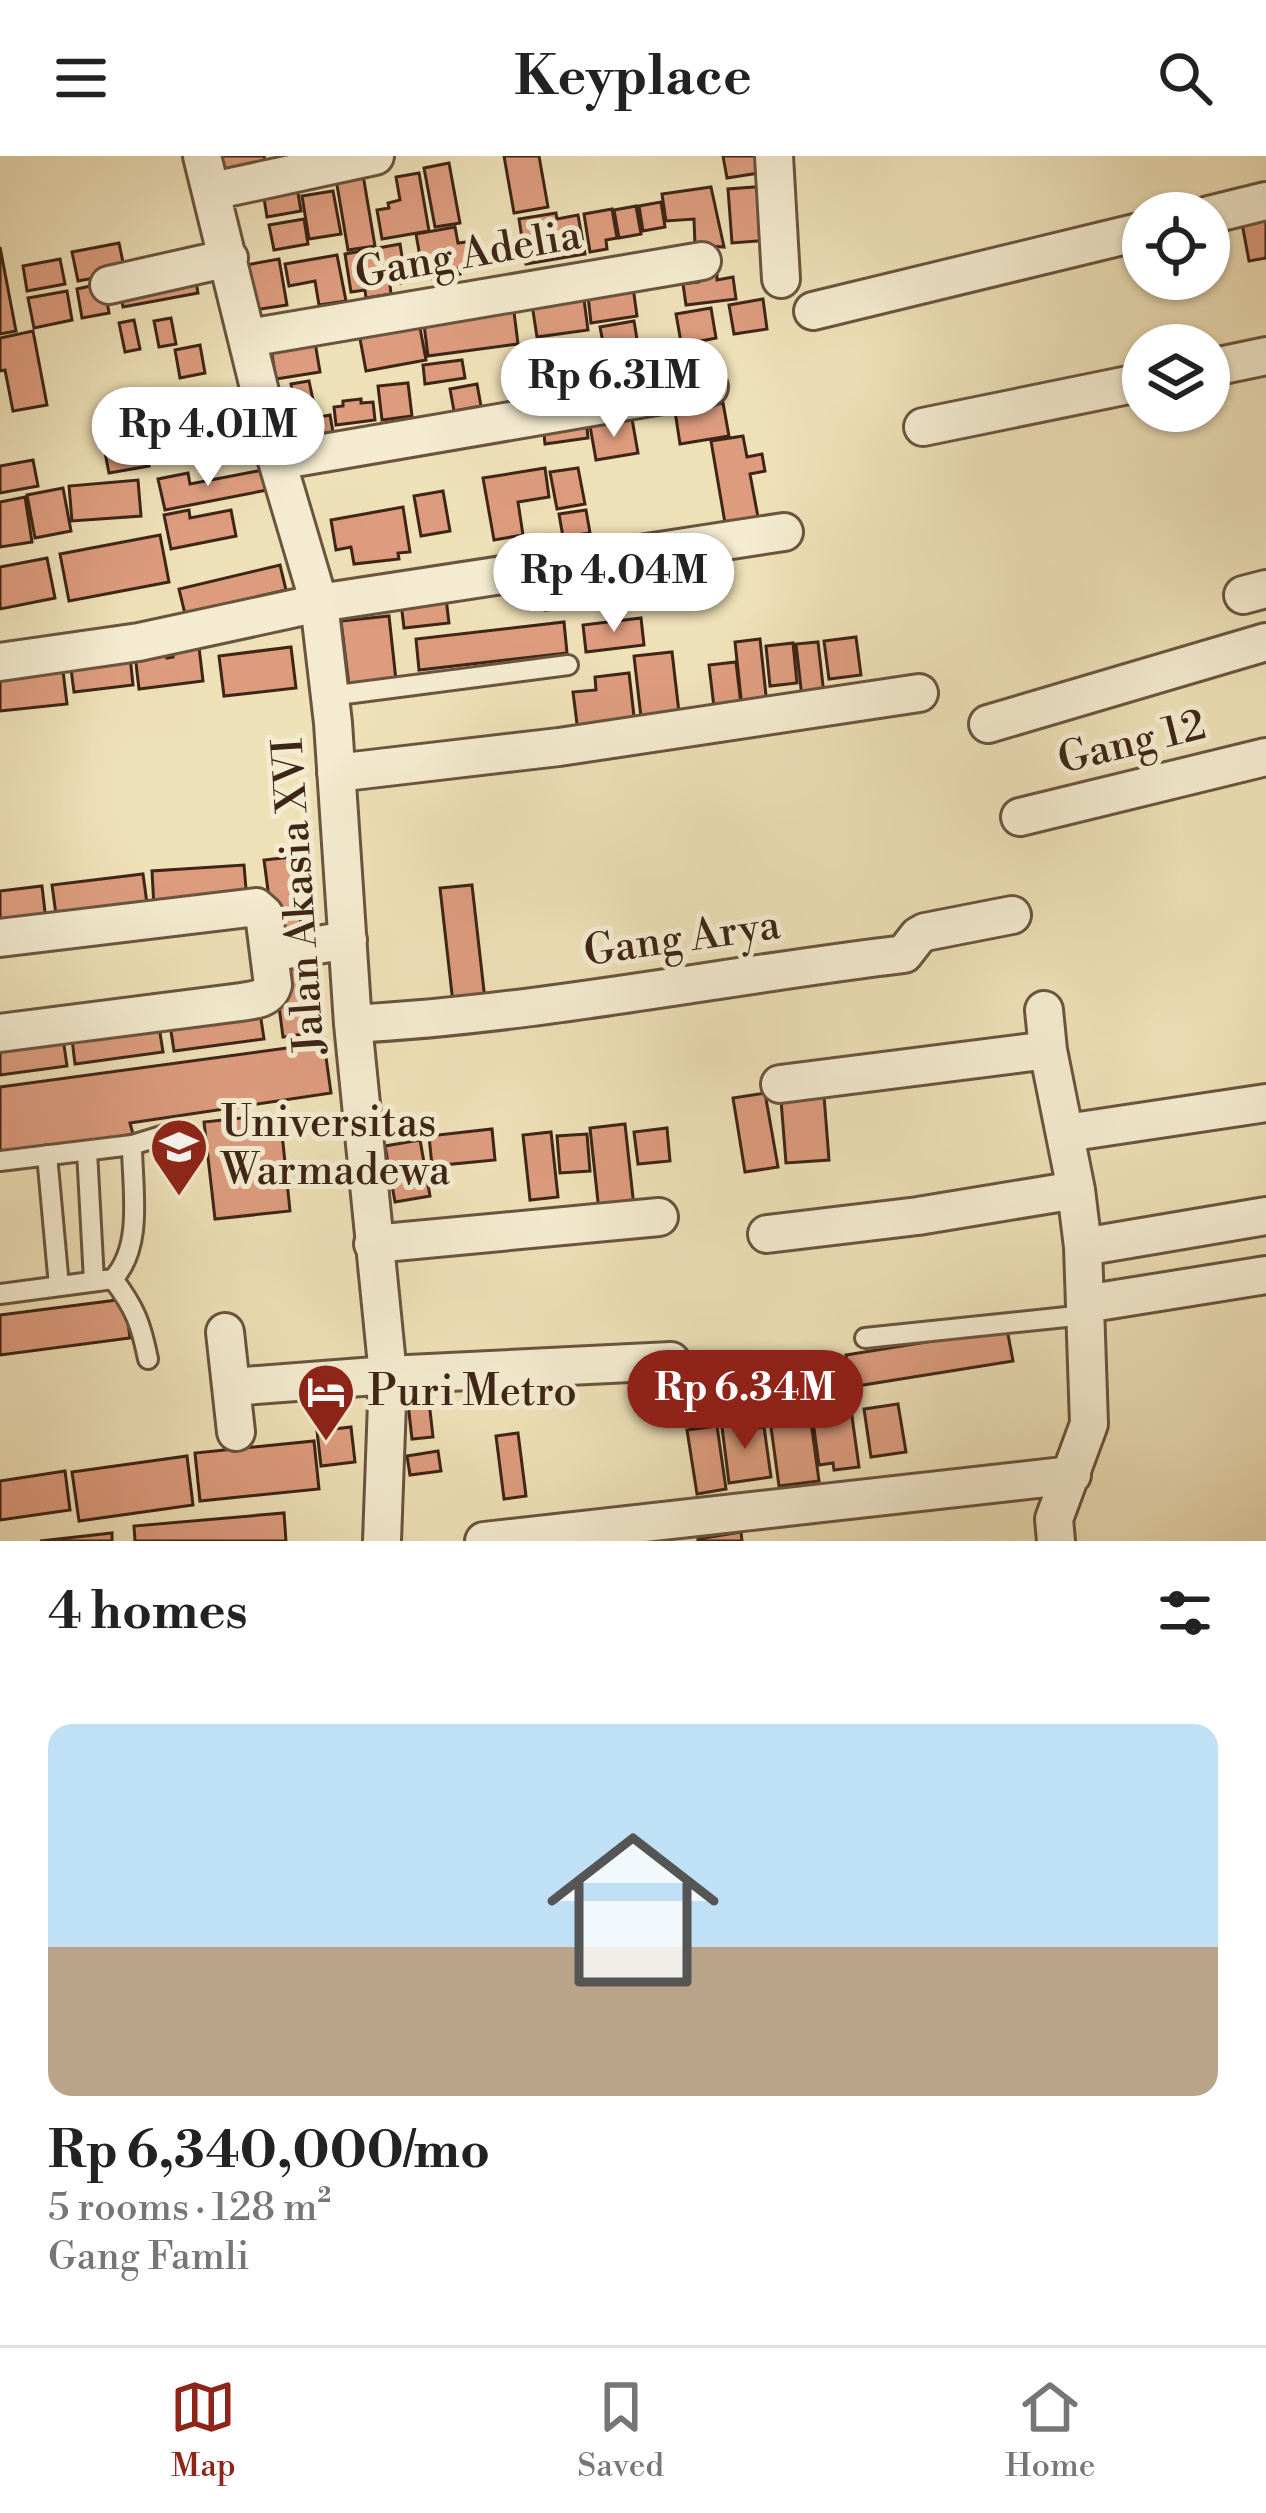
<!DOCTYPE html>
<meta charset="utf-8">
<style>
:root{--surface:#fff;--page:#f2f2f2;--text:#222;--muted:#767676;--line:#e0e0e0;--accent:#8f2418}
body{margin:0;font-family:"Libre Bodoni",serif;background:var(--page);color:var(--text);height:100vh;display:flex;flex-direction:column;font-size:45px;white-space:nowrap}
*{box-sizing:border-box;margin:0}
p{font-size:39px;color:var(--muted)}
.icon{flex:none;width:66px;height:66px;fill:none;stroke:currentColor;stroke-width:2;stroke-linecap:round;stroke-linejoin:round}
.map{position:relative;height:1385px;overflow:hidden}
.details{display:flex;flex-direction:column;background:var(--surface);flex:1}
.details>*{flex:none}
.buttons{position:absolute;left:1122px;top:36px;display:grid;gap:24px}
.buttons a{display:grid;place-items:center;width:108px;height:108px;border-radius:50%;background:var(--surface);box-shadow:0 3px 9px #0004;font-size:60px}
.price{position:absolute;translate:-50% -102px;padding:0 27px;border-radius:42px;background:#fff;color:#222;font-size:39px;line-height:78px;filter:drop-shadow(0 3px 6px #0008)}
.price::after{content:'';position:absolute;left:50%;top:72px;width:36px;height:27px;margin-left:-18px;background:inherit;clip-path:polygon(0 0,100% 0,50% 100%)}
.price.selected{background:var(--accent);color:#fff}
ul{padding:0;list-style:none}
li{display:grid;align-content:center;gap:24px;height:636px;padding:0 48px}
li+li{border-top:3px solid var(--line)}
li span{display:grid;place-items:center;height:372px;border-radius:24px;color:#555}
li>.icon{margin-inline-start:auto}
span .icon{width:216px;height:216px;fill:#fffc;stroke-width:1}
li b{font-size:51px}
h2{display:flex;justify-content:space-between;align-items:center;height:144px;padding:0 48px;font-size:51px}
header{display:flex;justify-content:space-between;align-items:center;height:156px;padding:0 48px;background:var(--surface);font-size:54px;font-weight:800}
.menu{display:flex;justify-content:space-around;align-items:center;height:168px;border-top:3px solid var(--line);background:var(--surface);font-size:33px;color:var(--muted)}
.menu a{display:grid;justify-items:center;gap:6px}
.menu .selected{color:var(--accent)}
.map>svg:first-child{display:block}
.building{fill:#dd9c7e;stroke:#3e2516;stroke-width:3}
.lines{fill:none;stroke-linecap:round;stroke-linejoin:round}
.lane-casing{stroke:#6a543e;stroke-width:24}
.street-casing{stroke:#6a543e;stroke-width:42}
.lane{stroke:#f4ebd0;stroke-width:18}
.street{stroke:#f4ebd0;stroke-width:36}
.labels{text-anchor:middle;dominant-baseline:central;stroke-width:10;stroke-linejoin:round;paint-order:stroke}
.street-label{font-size:42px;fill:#3e2516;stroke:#f4ebd0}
.poi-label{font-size:42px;fill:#3e2516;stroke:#f4ebd0;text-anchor:start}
</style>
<header><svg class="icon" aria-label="menu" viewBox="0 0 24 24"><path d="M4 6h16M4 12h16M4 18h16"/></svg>Keyplace<svg class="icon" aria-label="search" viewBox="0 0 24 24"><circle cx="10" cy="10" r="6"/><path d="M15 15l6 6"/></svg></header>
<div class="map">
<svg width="1266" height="1385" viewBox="0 0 1266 1385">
<rect width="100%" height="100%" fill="#eee0b7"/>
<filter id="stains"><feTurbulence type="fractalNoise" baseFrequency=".00167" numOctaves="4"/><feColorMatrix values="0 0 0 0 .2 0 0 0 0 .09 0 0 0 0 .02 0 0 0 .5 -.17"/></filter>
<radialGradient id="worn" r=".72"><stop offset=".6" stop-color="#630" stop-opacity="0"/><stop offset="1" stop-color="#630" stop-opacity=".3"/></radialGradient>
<path class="building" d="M 216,0 L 264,0 L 266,11 L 222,23 Z
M 504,0 L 539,0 L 548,51 L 514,57 Z
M 723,0 L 764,0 L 766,16 L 727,22 Z
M 449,7 L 460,67 L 435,71 L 424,12 Z
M 419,17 L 429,75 L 382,83 L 377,54 L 389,52 L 388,47 L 400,44 L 396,21 Z
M 363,19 L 375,90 L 348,94 L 336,23 Z
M 767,30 L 771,84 L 732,87 L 728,33 Z
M 297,31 L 301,55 L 267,61 L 263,36 Z
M 711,31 L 724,91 L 695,89 L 694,63 L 666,65 L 662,38 Z
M 333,35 L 341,78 L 309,83 L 302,40 Z
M 661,46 L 665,71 L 643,75 L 639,50 Z
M 636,50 L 641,78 L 619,82 L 614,54 Z
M 612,53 L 617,82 L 606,84 L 607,93 L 590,96 L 584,58 Z
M 556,57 L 557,63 L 578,59 L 585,98 L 526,108 L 519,63 Z
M 1266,57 L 1266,102 L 1249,105 L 1241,62 Z
M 304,63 L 308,88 L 274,94 L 269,69 Z
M 455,71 L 458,87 L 467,86 L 471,110 L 459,112 L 460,118 L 433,123 L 432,117 L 423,118 L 416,78 Z
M 119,87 L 125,116 L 78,125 L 72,96 Z
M 400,88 L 406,126 L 390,129 L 391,138 L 366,142 L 365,134 L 351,136 L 345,98 Z
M 0,91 L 16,175 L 0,178 Z
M 337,99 L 346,145 L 319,149 L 315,125 L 289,130 L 285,108 Z
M 60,103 L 65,128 L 27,135 L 23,110 Z
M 279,103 L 287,149 L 254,154 L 246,109 Z
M 717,118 L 717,124 L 733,121 L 736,143 L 686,149 L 683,128 L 699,126 L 699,121 Z
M 195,120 L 198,137 L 123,151 L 120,134 Z
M 632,124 L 637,160 L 591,167 L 587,131 Z
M 104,127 L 109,157 L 82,162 L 77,133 Z
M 67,135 L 72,164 L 34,172 L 28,142 Z
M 583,136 L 588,174 L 537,181 L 531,142 Z
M 763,143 L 767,173 L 734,178 L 729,149 Z
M 513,148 L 518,188 L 428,200 L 422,153 Z
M 711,152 L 716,182 L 701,185 L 705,205 L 685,209 L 676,158 Z
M 418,161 L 426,204 L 366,215 L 358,172 Z
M 171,162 L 176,188 L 159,191 L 154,165 Z
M 134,164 L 140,193 L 125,196 L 119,167 Z
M 634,165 L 641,207 L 608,213 L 600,171 Z
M 313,174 L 320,216 L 276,223 L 269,181 Z
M 33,175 L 47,249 L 13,255 L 5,214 L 0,215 L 0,182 Z
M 200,189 L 205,217 L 180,222 L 175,194 Z
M 462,204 L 465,222 L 425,228 L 423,209 Z
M 602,210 L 604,229 L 578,232 L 575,214 Z
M 309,225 L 313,244 L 295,248 L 291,228 Z
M 408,227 L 412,260 L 382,264 L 378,230 Z
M 477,228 L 481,250 L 454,255 L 450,233 Z
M 361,243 L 361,247 L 373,246 L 375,264 L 336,269 L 334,251 L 343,250 L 343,245 Z
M 705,246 L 706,250 L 723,247 L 729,280 L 680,288 L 675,255 Z
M 330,259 L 333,276 L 297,282 L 294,266 Z
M 586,262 L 588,282 L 545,288 L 543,268 Z
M 632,263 L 638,297 L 596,304 L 590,270 Z
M 141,269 L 149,310 L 109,317 L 101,276 Z
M 743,280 L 747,301 L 762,298 L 765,315 L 750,318 L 758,361 L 725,367 L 711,285 Z
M 33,304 L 38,330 L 0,337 L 0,310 Z
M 545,312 L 549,341 L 518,346 L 523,379 L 494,384 L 483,322 Z
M 578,312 L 585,348 L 557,353 L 550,316 Z
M 263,314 L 267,334 L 165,354 L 158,323 L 188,317 L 190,328 Z
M 138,324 L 141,360 L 72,365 L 69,330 Z
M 63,332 L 71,375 L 35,382 L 27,339 Z
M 443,335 L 450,375 L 421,380 L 414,340 Z
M 25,341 L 32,386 L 0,391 L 0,346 Z
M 403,351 L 410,396 L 398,397 L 399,403 L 354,408 L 351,391 L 336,394 L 331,364 Z
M 189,354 L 190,362 L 231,354 L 236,380 L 171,393 L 164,359 Z
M 586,354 L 590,377 L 563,381 L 559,358 Z
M 160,379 L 169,426 L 69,445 L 60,398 Z
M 47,402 L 55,442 L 0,453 L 0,411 Z
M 280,409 L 286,434 L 185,458 L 179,433 Z
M 561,419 L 565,452 L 545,454 L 544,448 L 525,450 L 523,430 Z
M 446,442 L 449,467 L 404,472 L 401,447 Z
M 389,460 L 396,524 L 349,530 L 341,465 Z
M 641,462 L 644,489 L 586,496 L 583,469 Z
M 564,466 L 567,497 L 419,514 L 416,483 Z
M 856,481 L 861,519 L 829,523 L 824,485 Z
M 198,483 L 203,525 L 139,533 L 134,490 L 165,487 L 167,502 L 173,501 L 171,486 Z
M 760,483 L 768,558 L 743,561 L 735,486 Z
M 818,486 L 825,547 L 803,550 L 796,488 Z
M 793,487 L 797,527 L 770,530 L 766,490 Z
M 291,491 L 296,532 L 224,540 L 219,500 Z
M 672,496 L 680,565 L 642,570 L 634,500 Z
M 69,498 L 130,500 L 133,529 L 74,536 Z
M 736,506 L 742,557 L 715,560 L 709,509 Z
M 63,515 L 67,548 L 0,555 L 0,522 Z
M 629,517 L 635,569 L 578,576 L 573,536 L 596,534 L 595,521 Z
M 292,701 L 302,777 L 274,780 L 264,704 Z
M 244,709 L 247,745 L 154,752 L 152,715 Z
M 143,718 L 148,755 L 57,766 L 52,729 Z
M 472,729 L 485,844 L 453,847 L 440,732 Z
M 42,730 L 46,765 L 0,770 L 0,735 Z
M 301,800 L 311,877 L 283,881 L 273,804 Z
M 259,850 L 264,883 L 174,895 L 169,862 Z
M 158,864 L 163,896 L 75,908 L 71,875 Z
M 62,875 L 67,910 L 0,919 L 0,883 Z
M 324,887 L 331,937 L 130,967 L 133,978 L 123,980 L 0,998 L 0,931 Z
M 765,937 L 778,1011 L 745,1016 L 733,942 Z
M 824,940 L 829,1004 L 786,1007 L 781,944 Z
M 280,958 L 290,1055 L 215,1063 L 204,966 Z
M 625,968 L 634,1051 L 599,1055 L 590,972 Z
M 667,972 L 670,1005 L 638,1008 L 634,976 Z
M 492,973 L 495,1004 L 432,1010 L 429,980 Z
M 551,976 L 558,1041 L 530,1044 L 523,979 Z
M 587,978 L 590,1015 L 560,1017 L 557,980 Z
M 420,984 L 430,1040 L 395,1046 L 385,990 Z
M 125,1143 L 130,1182 L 0,1199 L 0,1159 Z
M 1007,1173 L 1013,1205 L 851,1231 L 846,1199 Z
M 427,1228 L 433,1281 L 412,1283 L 406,1230 Z
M 849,1239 L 859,1311 L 834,1314 L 833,1307 L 819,1309 L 810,1244 Z
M 898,1248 L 906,1296 L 871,1301 L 864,1253 Z
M 740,1260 L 742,1274 L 764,1271 L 771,1321 L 729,1327 L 721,1263 Z
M 811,1266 L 819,1325 L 779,1330 L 771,1271 Z
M 717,1270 L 726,1333 L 697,1338 L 687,1274 Z
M 351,1271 L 355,1306 L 321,1310 L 317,1275 Z
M 518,1277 L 526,1340 L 504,1343 L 496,1280 Z
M 314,1285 L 319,1333 L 200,1345 L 195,1297 Z
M 438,1295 L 441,1315 L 410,1319 L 407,1300 Z
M 187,1300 L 193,1349 L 79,1365 L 72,1316 Z
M 65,1315 L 70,1354 L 0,1364 L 0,1325 Z
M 284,1357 L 286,1385 L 135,1385 L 134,1370 Z
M 741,1376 L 742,1385 L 698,1385 L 698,1383 Z
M 112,1377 L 112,1385 L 40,1385 Z"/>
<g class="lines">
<g class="lane-casing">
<path id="lane" d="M 330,540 L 568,509
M 87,995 L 94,1125
M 47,999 L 59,1130
M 0,1005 L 132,989 L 171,977
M 113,1123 C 135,1152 141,1168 148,1203
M 0,1138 L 113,1123 C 144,1090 132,1031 132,989
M 865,1182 L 1085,1159"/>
</g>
<g class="street-casing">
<path id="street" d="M 202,0 L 277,305 L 319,447 L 333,567 L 353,868 L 388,1219 L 382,1385
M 774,0 L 781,123
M 212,35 L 375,0
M 1209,59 L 1266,45
M 109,129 L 229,102
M 813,155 L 1143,75
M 248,182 L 702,105
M 1209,212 L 1266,200
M 923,271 L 1143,226
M 277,305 L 709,231
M 1243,439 L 1266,433
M 0,506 L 139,486 L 319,447 L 784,376
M 988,568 L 1266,486
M 336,617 L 559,591 L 919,537
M 1020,661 L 1266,601
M 0,782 L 256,751 L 264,758 L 273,829 C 269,843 254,844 241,846 L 0,877
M 269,797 L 348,784
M 1044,854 L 1048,894 L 1076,1034 L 1083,1091 L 1089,1268 L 1054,1363 L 1056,1385
M 353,868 C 538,858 721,820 904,798 L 918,780 L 925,776 L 1012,759
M 780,928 L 1048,894
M 1066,977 L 1266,947
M 767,1078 L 918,1060 L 1076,1034
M 373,1088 L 659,1061
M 1083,1091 L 1266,1060
M 1085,1148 L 1266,1119
M 225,1176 L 236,1276
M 232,1231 L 388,1219 L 671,1205
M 484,1385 L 1072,1319"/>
</g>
<use href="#lane" class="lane"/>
<use href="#street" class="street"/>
</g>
<defs>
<g id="university-pin" transform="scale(3)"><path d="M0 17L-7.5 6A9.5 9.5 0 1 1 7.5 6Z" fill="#8f2418" stroke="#f4ebd0"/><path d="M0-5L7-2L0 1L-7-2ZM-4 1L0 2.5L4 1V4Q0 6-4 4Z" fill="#fff"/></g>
<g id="hotel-pin" transform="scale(3)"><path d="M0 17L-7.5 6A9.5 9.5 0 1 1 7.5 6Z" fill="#8f2418" stroke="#f4ebd0"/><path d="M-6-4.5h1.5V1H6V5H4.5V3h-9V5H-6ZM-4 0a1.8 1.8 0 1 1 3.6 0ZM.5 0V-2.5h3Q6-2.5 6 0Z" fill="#fff"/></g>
</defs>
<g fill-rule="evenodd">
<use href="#university-pin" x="179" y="991"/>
<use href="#hotel-pin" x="326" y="1236"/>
</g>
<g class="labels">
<g class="street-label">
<text transform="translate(468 99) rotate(-10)">Gang Adelia</text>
<text transform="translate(1132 587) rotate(-14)">Gang 12</text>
<text transform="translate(300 740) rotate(-94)">Jalan Akasia XVI</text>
<text transform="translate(682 783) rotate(-8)">Gang Arya</text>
</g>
<g class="poi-label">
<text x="221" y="967">Universitas<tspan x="221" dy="48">Warmadewa</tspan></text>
<text x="368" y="1236">Puri Metro</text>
</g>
</g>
<rect width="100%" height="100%" filter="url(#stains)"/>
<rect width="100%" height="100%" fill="url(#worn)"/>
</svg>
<div class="buttons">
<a><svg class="icon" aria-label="locate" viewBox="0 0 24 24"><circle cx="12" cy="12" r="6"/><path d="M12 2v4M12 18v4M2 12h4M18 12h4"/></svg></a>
<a><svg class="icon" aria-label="layers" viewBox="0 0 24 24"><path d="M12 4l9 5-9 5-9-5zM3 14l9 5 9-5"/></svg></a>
</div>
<b class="price" style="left:614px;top:284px">Rp 6.31M</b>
<b class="price" style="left:208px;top:333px">Rp 4.01M</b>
<b class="price" style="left:614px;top:479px">Rp 4.04M</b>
<b class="price selected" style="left:745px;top:1296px">Rp 6.34M</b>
</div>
<section class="details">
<h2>4 homes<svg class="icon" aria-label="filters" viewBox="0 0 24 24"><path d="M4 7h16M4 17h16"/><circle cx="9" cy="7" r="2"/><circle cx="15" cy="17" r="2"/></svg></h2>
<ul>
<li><span style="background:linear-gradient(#bfe0f5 60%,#b9a48a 0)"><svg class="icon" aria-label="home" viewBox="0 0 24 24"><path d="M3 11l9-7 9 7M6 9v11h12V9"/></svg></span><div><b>Rp 6,340,000/mo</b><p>5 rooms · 128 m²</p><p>Gang Famli</p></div></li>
</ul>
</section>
<nav class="menu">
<a class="selected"><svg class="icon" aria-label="map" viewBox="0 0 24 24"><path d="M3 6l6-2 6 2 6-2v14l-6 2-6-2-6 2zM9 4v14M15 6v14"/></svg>Map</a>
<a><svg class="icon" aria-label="saved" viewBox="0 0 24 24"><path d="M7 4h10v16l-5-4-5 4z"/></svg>Saved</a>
<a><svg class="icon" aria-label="home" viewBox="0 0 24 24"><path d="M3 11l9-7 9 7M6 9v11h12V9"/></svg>Home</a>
</nav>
